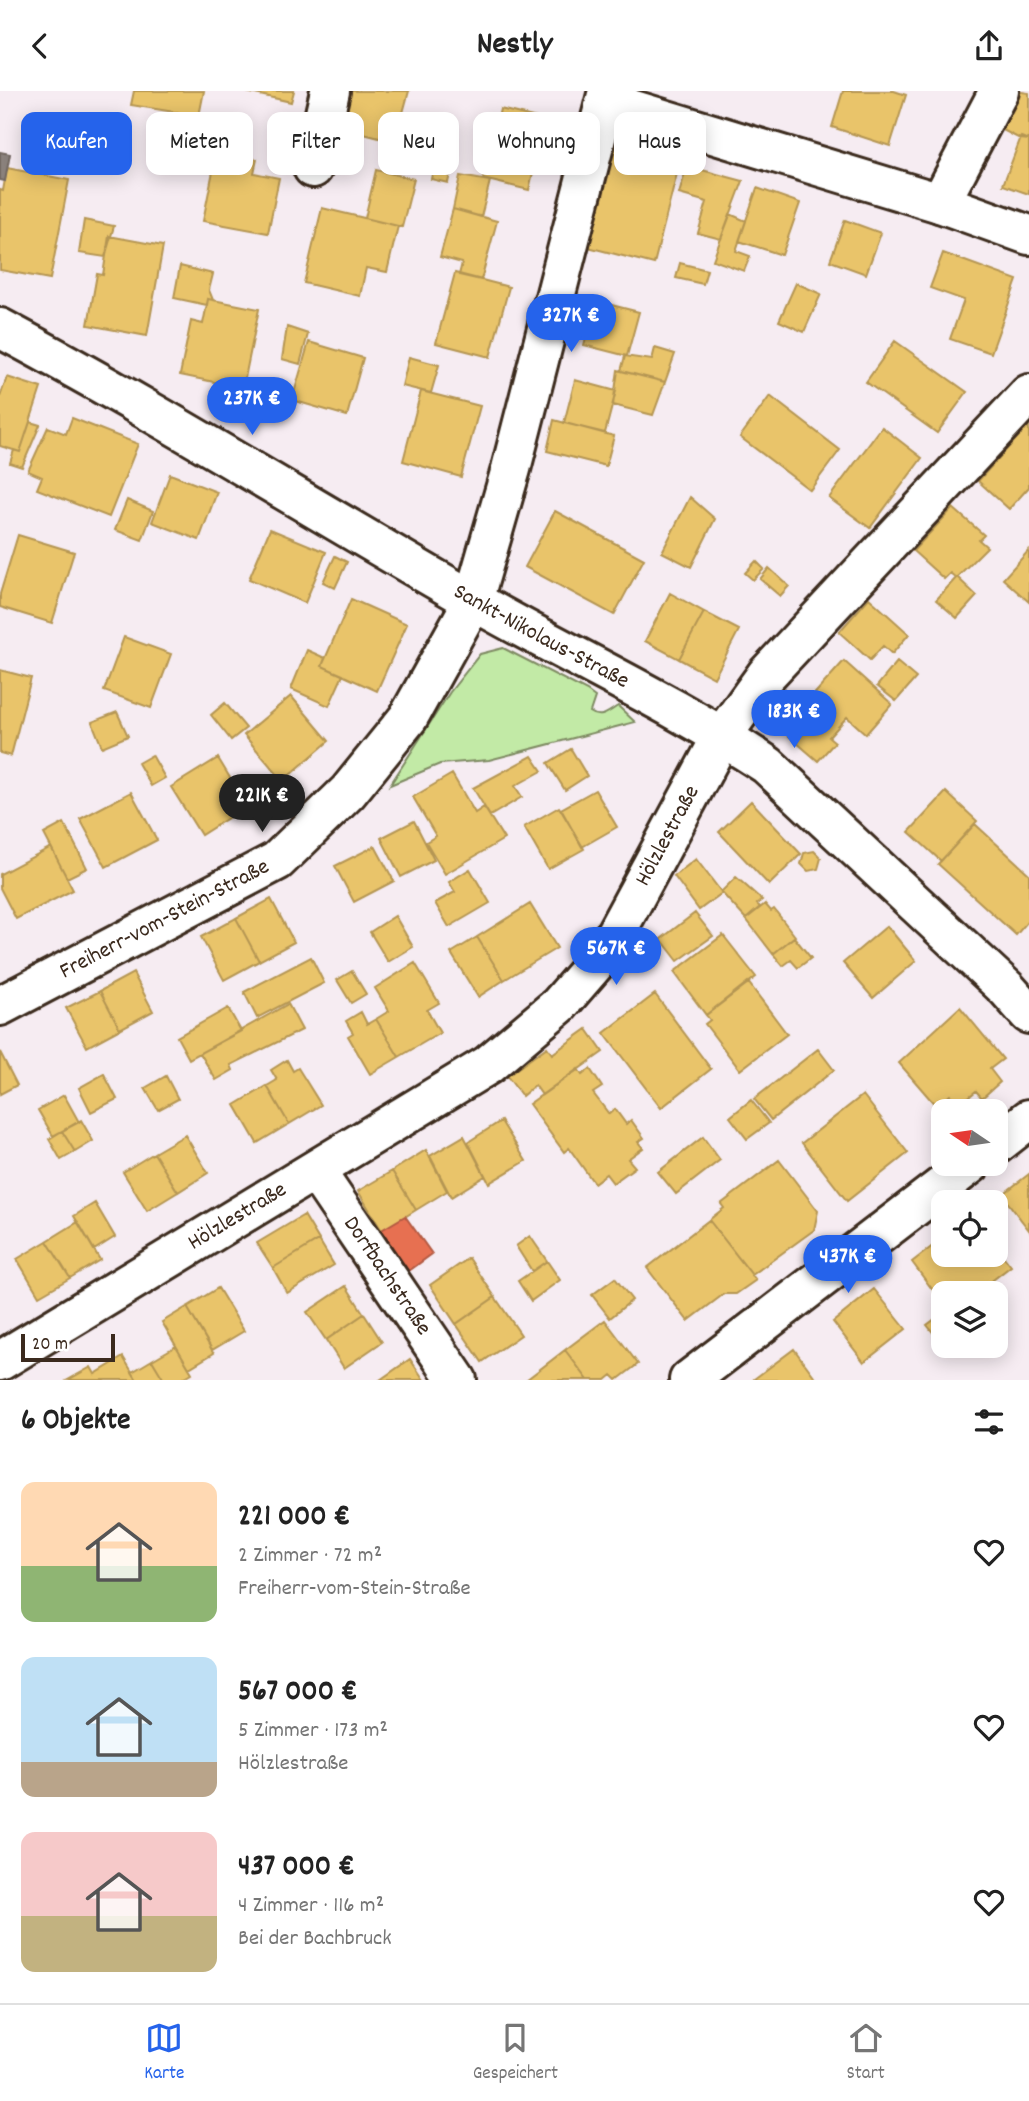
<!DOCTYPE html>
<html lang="de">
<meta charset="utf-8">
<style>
:root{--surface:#fff;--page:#f6f6f6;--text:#222;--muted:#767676;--line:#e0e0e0;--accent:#2563eb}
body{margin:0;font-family:Dekko,sans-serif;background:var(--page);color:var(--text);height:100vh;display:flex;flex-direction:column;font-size:26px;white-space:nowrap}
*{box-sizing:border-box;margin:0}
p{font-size:23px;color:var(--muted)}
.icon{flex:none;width:38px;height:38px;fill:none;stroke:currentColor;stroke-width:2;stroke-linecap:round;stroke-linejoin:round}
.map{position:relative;height:1289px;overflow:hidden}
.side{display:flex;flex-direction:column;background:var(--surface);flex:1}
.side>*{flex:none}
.banner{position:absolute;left:21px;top:21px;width:987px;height:63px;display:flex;gap:14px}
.needle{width:46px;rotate:283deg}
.controls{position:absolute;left:931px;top:1008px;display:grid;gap:14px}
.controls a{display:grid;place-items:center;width:77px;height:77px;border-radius:14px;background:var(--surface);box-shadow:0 4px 18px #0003;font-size:35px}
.scale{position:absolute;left:21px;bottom:18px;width:94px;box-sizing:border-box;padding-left:7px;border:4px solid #3b2a1e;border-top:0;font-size:19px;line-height:24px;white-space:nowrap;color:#3b2a1e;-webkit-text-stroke:5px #fff;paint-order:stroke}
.price{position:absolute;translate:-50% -60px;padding:0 16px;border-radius:24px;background:var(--accent);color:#fff;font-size:23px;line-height:46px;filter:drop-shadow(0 2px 4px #0008)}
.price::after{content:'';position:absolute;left:50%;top:42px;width:21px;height:16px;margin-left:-10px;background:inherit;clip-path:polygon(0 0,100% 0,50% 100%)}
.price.active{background:#222;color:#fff}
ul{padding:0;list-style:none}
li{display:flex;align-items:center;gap:21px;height:175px;padding:0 21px}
li span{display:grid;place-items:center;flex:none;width:196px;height:140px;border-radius:14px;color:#555}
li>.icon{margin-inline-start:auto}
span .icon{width:84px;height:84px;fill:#fffc;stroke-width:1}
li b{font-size:30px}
h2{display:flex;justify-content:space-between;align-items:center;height:84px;padding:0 21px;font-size:30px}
.pill{padding:0 24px;border-radius:14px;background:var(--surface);box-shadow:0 4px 18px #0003;font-size:24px;line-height:63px}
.pill.active{background:var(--accent);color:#fff}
header{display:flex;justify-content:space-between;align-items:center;height:91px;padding:0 21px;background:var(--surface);font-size:32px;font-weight:700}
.menu{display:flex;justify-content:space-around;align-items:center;height:98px;border-top:2px solid var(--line);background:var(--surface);font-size:19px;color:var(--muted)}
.menu a{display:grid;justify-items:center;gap:4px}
.menu .active{color:var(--accent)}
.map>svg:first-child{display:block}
.green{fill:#c2eaa6;stroke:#7e8a62;stroke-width:2}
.homes{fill:#e9c46a;stroke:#b59653;stroke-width:2}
.shops{fill:#e76f51;stroke:#b35a42;stroke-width:2}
.industry{fill:#8a817c;stroke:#726760;stroke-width:2}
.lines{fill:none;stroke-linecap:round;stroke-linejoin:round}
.minor-casing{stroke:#3b2a1e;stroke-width:44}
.minor{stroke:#fff;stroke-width:38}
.labels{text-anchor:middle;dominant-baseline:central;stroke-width:7;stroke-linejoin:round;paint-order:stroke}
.street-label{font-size:23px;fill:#3b2a1e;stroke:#fff}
</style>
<header><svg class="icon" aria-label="back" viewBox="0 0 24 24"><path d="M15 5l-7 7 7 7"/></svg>Nestly<svg class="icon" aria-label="share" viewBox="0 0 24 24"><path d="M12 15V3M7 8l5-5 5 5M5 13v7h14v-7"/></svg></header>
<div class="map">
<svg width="1029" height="1289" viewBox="0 0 1029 1289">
<rect width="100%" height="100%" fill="#f6ecf2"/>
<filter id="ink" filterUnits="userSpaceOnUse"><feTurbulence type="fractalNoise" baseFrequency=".0143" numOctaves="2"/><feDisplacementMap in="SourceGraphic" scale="14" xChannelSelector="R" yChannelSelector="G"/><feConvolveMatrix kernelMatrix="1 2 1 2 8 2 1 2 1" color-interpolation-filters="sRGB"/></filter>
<g filter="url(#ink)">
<path class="green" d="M 503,557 L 587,600 L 595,606 L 590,621 C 601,629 608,621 618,615 L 635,631 L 489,669 L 440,673 L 390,694 L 450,601 L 480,563 Z"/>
<path class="homes" d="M 134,0 L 204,0 L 199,25 L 131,14 Z
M 242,0 L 294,0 L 291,11 Z
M 350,0 L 409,0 L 395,51 L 340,37 Z
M 843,0 L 894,0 L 906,4 L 890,55 L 832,36 Z
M 1015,0 L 1029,2 L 1029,49 L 1020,48 L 997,36 Z
M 500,18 L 545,29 L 529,99 L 483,88 L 489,67 L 483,66 L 488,48 L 493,49 Z
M 619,35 L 685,51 L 654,173 L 588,156 Z
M 1021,46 L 1029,49 L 1029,103 L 1003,94 Z
M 217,60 L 257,68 L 254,82 L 279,87 L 268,142 L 203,130 Z
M 434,74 L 451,78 L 448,92 L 431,88 Z
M 687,75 L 743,90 L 721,148 L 698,142 L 707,111 L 679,103 Z
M 7,77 L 69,89 L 50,188 L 0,179 L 0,99 L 3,100 Z
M 376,79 L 414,88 L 402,136 L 365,127 Z
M 460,85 L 490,90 L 481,126 L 453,118 Z
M 757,97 L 800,112 L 782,164 L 739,150 Z
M 322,117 L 398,135 L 387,181 L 366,177 L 360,205 L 304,192 Z
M 453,118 L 497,130 L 481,189 L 459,184 L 462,172 L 440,166 Z
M 730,123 L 746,130 L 736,160 L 750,165 L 744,180 L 713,169 Z
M 84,129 L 114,135 L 105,166 L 79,162 Z
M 845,129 L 881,142 L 866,183 L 830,170 Z
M 109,145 L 163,155 L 147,245 L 88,234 L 97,183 L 103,184 Z
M 943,162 L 1017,189 L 991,262 L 950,248 L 964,209 L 930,197 Z
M 680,172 L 707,179 L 703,193 L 676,187 Z
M 180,175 L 213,183 L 209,199 L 213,209 L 208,208 L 207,214 L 174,207 Z
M 455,182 L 509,196 L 490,266 L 436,252 Z
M 796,192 L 821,203 L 804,241 L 779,230 Z
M 208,208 L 259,218 L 243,297 L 180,284 L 191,230 L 203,233 Z
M 596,210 L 639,221 L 627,265 L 584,254 Z
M 287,236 L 308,243 L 300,273 L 282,268 Z
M 895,250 L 967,301 L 937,342 L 866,291 Z
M 309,251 L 363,267 L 347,325 L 292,309 Z
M 655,257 L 675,263 L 665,291 L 621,280 L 625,265 L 652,269 Z
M 409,266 L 439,274 L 431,302 L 402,295 Z
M 618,279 L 665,291 L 653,324 L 613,314 Z
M 7,286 L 41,297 L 20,361 L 0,355 L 0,306 Z
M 575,289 L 616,300 L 605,342 L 564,332 Z
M 421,300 L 480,315 L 461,386 L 403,370 Z
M 770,305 L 840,359 L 810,399 L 740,346 Z
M 72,327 L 138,353 L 109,426 L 37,398 L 42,386 L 28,380 L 48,336 L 66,343 Z
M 554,329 L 614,345 L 606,375 L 547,360 Z
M 30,331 L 40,334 L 22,376 L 10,372 L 14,359 L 20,361 Z
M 1029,334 L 1029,396 L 1009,418 L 978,390 Z
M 882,336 L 922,367 L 870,437 L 829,407 Z
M 170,383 L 217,401 L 199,449 L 152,431 Z
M 690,406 L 715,428 L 691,476 L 662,461 Z
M 127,409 L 153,420 L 142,449 L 115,439 Z
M 953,417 L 984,444 L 979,449 L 987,456 L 956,487 L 950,482 L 944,488 L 913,460 Z
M 555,420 L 644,468 L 614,524 L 525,476 Z
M 270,438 L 326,461 L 305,512 L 249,488 Z
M 18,444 L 74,461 L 52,532 L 0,516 L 0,503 Z
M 1029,459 L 1029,511 L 1003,488 Z
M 335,465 L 347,471 L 335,497 L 323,491 Z
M 756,470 L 764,478 L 753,489 L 745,482 Z
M 769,477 L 789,495 L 780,505 L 760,488 Z
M 957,486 L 977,505 L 957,527 L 936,509 Z
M 670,502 L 704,521 L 679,568 L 645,550 Z
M 869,507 L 909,543 L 892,563 L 883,555 L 870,569 L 839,541 Z
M 351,508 L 407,533 L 377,600 L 322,575 Z
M 704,521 L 739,539 L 714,587 L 679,568 Z
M 124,546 L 171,563 L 151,617 L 104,600 Z
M 307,559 L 325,567 L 322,575 L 343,584 L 329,615 L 291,598 Z
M 844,570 L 892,613 L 866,643 L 847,626 L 829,646 L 835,651 L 818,670 L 782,639 Z
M 897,571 L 916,587 L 896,610 L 877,595 Z
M 0,579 L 31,587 L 11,665 L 0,662 Z
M 291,605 L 329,650 L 283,690 L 244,644 Z
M 225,612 L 246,637 L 231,649 L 211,624 Z
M 117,621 L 128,645 L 102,656 L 92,631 Z
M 571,658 L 587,685 L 565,699 L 548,672 Z
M 152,664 L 165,687 L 151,695 L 138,672 Z
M 532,665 L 542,680 L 515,695 L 522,706 L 490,725 L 473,697 Z
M 218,667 L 247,715 L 201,744 L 171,696 Z
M 452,683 L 475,722 L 484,716 L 504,748 L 445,783 L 426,751 L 436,745 L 413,706 Z
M 595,699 L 617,736 L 582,756 L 561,718 Z
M 131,701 L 157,749 L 106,776 L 80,728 Z
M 946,701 L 977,730 L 941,770 L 909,741 Z
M 751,710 L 801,763 L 769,794 L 719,741 Z
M 559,716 L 584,758 L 548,778 L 524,736 Z
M 414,730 L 434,769 L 401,786 L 381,747 Z
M 64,732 L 87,777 L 67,787 L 44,743 Z
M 975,733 L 1029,783 L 1029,829 L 1016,844 L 938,773 Z
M 375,755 L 394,790 L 354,811 L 335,775 Z
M 51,756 L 73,799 L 16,828 L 0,797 L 0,783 Z
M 814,760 L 821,767 L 818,778 L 808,780 L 801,773 L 804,762 Z
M 696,768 L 722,802 L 699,819 L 674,785 Z
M 470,778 L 490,812 L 449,836 L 435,812 L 455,801 L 449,791 Z
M 736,786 L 762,809 L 757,813 L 760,816 L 746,828 L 721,801 Z
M 271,808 L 294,851 L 259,870 L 236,827 Z
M 530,813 L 557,857 L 504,889 L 477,846 Z
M 765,813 L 771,820 L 774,818 L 795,845 L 773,863 L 746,828 Z
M 695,822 L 713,845 L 678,870 L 661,848 Z
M 395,825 L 413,856 L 388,871 L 370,841 Z
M 236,827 L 259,870 L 224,889 L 201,846 Z
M 887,835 L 916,870 L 873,907 L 843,872 Z
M 723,844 L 756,886 L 706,924 L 674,881 Z
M 477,846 L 504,889 L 478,906 L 451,862 Z
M 794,846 L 811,867 L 798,877 L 791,869 L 783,875 L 773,863 Z
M 311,866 L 324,892 L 257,927 L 244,901 Z
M 415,872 L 439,912 L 427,919 L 440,942 L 399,966 L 376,928 L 389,920 L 375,897 Z
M 352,880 L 366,903 L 351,912 L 337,889 Z
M 133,882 L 153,920 L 120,938 L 100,900 Z
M 748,891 L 787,943 L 740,979 L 705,933 L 710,929 L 706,924 Z
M 100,900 L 120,938 L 87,956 L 66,917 Z
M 655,903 L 711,978 L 661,1017 L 604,942 Z
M 288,913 L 302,939 L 231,974 L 233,979 L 216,989 L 200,962 Z
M 960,916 L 1003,968 L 990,978 L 1000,991 L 982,1007 L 976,1000 L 959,1014 L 950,1004 L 937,1016 L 899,972 Z
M 228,917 L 241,940 L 189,968 L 177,946 Z
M 361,921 L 367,933 L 376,928 L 399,966 L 370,983 L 348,945 L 353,942 L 346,930 Z
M 587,938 L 603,961 L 542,1004 L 535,994 L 522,1005 L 507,985 L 547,956 L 552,963 Z
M 818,958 L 834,979 L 771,1029 L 754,1008 Z
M 0,961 L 17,994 L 0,1003 Z
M 287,969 L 293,980 L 298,977 L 321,1014 L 289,1033 L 267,995 L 277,989 L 271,979 Z
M 578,978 L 582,984 L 590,978 L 602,996 L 593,1002 L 609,1023 L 615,1018 L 626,1033 L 631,1029 L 644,1047 L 638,1051 L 643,1057 L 628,1068 L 635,1076 L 613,1092 L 606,1083 L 594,1092 L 569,1057 L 564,1061 L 529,1013 Z
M 104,983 L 117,1008 L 91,1021 L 79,997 Z
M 166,985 L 178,1008 L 158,1019 L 145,997 Z
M 267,995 L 289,1033 L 257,1052 L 235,1014 Z
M 64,1004 L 79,1031 L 53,1045 L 38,1019 Z
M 863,1004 L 908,1062 L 847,1110 L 802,1052 Z
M 751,1009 L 769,1032 L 747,1048 L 730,1026 Z
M 81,1029 L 93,1050 L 75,1061 L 62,1040 Z
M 501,1030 L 526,1070 L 489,1092 L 468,1051 Z
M 62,1040 L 75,1061 L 61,1069 L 49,1048 Z
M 185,1044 L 208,1082 L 178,1101 L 154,1062 Z
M 464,1045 L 485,1085 L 451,1106 L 430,1065 Z
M 703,1046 L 720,1069 L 676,1103 L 658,1081 Z
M 426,1059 L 447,1100 L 416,1119 L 392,1080 Z
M 154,1062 L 178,1101 L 147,1120 L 123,1081 Z
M 779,1069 L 818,1120 L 814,1139 L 752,1184 L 709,1129 L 724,1117 L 721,1113 Z
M 392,1080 L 416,1119 L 382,1140 L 358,1100 Z
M 1029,1083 L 1029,1139 L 1002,1104 Z
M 95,1112 L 115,1146 L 94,1159 L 74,1125 Z
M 304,1124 L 319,1149 L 273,1177 L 257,1152 Z
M 709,1129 L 756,1189 L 736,1203 L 724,1203 L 688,1230 L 647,1177 Z
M 78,1131 L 100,1169 L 70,1187 L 47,1150 Z
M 530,1145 L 547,1170 L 532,1180 L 516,1155 Z
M 943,1147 L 943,1164 L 996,1164 L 996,1156 L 1011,1175 L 976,1202 L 943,1202 L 943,1213 L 912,1171 Z
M 319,1149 L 334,1174 L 287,1202 L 273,1177 Z
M 47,1150 L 70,1187 L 39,1205 L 17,1168 Z
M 469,1167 L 495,1206 L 456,1233 L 430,1194 Z
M 547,1170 L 560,1189 L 531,1210 L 518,1190 Z
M 615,1187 L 632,1209 L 610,1227 L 592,1204 Z
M 346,1195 L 364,1223 L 326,1249 L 307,1221 Z
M 218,1197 L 244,1240 L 212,1259 L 187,1216 Z
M 874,1198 L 906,1238 L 864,1271 L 833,1231 Z
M 495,1206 L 521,1244 L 482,1271 L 456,1233 Z
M 187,1216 L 214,1262 L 189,1277 L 162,1231 Z
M 364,1223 L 382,1251 L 344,1277 L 326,1249 Z
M 939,1225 L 943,1231 L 943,1254 L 927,1234 Z
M 605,1229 L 638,1273 L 617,1289 L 612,1284 L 606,1289 L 588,1289 L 565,1259 Z
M 176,1255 L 192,1282 L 180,1289 L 164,1289 L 152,1269 Z
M 794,1258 L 817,1289 L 755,1289 L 754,1288 Z
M 565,1259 L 588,1289 L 526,1289 Z
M 123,1266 L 137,1289 L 68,1289 L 91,1276 L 95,1283 Z
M 410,1268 L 424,1289 L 380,1289 Z
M 152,1269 L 164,1289 L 137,1289 L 132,1281 Z"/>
<path class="shops" d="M 405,1125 L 432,1163 L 402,1185 L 373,1144 Z"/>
<path class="industry" d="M 0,61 L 10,63 L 5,90 L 0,89 Z"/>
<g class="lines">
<g class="minor-casing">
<g id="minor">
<path d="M 610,0 L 627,17 L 940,112 L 1029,144"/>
<path d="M 313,77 L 330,0"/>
<path d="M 940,112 L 999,0"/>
<path id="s1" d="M 0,237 C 160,322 314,419 472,509 C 570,565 673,612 767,674 L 1007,898 L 1029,923"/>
<path id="s2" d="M 0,915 L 277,770 L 348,701 L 408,627 L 473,510 L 511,378 L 608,0"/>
<path d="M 996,1054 L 1029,1028"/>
<path id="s3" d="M 316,1081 L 457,1289"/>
<path id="s4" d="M 0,1270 L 488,974 L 559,914 L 606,860 L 722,645 L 766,584 L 1029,303"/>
<path d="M 689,1289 L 971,1073"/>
</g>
</g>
<use href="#minor" class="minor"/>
</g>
</g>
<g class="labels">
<g class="street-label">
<text stroke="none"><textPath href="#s1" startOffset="623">Sankt-Nikolaus-Straße</textPath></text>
<text stroke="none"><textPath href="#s4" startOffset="866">Hölzlestraße</textPath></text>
<text stroke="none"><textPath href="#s2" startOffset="186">Freiherr-vom-Stein-Straße</textPath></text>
<text stroke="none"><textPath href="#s4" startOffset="278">Hölzlestraße</textPath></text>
<text stroke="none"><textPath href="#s3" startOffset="126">Dorfbachstraße</textPath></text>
</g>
</g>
</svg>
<div class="controls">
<a><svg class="needle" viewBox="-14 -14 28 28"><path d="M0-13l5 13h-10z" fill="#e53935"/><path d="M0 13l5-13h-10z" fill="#767676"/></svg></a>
<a><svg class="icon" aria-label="locate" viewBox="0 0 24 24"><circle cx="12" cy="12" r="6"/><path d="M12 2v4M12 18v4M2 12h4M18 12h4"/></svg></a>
<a><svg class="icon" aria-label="layers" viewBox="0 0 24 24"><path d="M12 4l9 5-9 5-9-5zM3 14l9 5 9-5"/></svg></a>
</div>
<div class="scale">20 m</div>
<b class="price" style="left:571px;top:263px">327K €</b>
<b class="price" style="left:252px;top:346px">237K €</b>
<b class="price" style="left:794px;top:659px">183K €</b>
<b class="price active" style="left:262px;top:743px">221K €</b>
<b class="price" style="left:616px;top:896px">567K €</b>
<b class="price" style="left:848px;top:1204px">437K €</b>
<div class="banner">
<a class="pill active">Kaufen</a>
<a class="pill">Mieten</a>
<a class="pill">Filter</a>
<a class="pill">Neu</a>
<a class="pill">Wohnung</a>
<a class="pill">Haus</a>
</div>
</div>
<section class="side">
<h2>6 Objekte<svg class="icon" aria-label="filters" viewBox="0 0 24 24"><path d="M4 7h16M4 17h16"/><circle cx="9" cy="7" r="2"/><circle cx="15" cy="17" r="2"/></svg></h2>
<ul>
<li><span style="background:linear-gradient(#ffd9b3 60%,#8fb573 0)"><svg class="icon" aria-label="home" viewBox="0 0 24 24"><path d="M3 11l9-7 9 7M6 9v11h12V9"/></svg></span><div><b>221 000 €</b><p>2 Zimmer · 72 m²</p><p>Freiherr-vom-Stein-Straße</p></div><svg class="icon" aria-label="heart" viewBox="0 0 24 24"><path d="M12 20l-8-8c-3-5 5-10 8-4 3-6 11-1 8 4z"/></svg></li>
<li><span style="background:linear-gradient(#bfe0f5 75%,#b9a48a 0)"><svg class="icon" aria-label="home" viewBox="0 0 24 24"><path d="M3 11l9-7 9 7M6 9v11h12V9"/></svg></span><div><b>567 000 €</b><p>5 Zimmer · 173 m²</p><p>Hölzlestraße</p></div><svg class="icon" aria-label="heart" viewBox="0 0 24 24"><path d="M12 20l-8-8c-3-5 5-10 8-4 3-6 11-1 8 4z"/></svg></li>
<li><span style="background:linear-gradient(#f6c9c9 60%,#c2b280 0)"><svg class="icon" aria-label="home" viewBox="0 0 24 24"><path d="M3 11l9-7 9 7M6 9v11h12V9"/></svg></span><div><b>437 000 €</b><p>4 Zimmer · 116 m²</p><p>Bei der Bachbruck</p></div><svg class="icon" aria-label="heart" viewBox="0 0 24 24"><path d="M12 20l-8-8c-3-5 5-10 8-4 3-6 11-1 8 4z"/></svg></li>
</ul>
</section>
<nav class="menu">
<a class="active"><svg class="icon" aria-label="map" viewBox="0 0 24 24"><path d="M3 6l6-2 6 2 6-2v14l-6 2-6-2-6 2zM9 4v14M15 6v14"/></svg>Karte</a>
<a><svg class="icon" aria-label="saved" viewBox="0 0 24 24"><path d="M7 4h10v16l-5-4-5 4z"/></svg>Gespeichert</a>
<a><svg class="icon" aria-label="home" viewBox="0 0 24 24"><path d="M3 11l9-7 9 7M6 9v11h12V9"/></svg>Start</a>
</nav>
